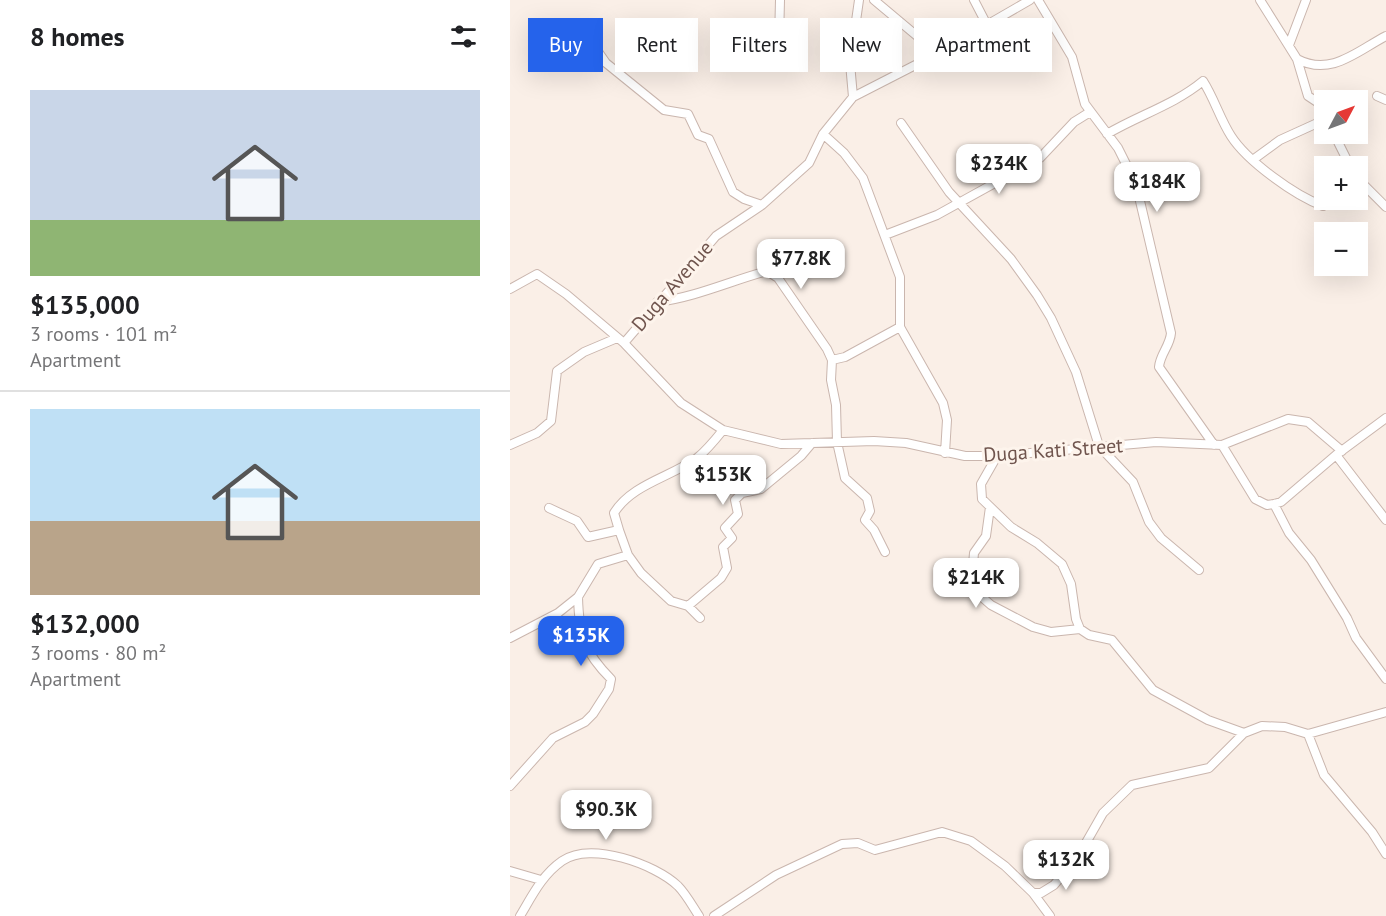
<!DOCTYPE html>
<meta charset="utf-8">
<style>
:root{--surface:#fff;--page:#f2f2f2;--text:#202124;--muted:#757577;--line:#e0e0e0;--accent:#2563eb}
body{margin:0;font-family:"PT Sans",sans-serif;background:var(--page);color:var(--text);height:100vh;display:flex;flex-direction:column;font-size:22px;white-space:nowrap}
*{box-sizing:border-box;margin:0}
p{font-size:20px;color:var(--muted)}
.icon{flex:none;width:33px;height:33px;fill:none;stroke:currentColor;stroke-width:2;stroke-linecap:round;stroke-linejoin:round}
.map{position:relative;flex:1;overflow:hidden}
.panel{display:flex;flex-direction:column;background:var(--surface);width:510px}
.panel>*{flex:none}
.guide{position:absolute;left:18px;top:18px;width:570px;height:54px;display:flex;gap:12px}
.needle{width:39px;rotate:49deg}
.buttons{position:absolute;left:804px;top:90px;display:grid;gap:12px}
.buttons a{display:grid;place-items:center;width:54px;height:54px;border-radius:0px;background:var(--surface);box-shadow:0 6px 24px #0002;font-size:30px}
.price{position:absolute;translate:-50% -51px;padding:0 14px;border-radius:12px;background:#fff;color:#222;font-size:20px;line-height:39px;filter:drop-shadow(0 2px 3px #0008)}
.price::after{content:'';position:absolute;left:50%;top:36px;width:18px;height:14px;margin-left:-9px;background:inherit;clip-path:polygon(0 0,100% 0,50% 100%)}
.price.on{background:var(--accent);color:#fff}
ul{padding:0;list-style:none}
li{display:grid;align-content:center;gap:12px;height:318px;padding:0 30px}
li+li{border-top:2px solid var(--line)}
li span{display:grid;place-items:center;height:186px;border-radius:0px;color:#555}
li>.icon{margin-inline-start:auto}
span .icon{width:108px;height:108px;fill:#fffc;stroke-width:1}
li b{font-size:26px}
h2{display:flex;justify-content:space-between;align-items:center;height:72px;padding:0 30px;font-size:26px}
.chip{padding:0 21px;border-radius:0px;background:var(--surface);box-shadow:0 6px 24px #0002;font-size:21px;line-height:54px}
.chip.on{background:var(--accent);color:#fff}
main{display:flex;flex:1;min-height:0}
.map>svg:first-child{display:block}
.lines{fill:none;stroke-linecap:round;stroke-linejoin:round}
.street-casing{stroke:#cab6ae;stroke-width:10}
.street{stroke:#fff;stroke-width:8}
.labels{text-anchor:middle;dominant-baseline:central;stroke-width:6;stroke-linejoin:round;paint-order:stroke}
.street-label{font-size:20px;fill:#70554e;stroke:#fdf4ec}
</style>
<main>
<section class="panel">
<h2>8 homes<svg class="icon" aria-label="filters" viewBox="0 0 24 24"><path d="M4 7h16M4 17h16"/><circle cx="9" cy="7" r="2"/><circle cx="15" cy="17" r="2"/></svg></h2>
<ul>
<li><span style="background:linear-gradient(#c9d6e8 70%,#8fb573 0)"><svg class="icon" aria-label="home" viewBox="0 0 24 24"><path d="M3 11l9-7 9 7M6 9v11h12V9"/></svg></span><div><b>$135,000</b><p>3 rooms · 101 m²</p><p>Apartment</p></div></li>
<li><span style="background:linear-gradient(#bfe0f5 60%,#b9a48a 0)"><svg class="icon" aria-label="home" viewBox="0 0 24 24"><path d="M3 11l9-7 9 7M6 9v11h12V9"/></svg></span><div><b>$132,000</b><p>3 rooms · 80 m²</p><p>Apartment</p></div></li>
</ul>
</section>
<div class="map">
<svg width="876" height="916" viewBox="0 0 876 916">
<rect width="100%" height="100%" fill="#faefe7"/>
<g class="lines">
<g class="street-casing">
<path id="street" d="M 364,0 L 407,36 L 423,56
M 464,0 L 477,25
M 528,0 L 562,57 L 575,104 L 608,148 L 626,184 L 661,333 C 660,346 650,354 649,367 L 704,445
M 750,0 L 787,59 C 821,77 847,51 876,36
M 269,41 L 270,0
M 779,45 L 796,0
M 87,50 L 96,63 L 154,110 L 178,114 L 188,135 L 199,139 L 223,192 L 234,199 L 252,205
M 787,59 L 798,96 L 810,104 L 814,112
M 867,96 L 876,100
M 343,97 L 340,63 L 349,0
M 391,123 L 439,192 L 501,259 L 527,295 L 541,318 L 566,372 L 589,446 L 623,482 L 639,522 L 651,538 L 689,570
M 313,134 L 334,153 L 353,178 L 390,277 L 390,327 L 335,357 L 322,360
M 597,134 C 629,115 664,105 693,81 C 704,98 710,119 721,136 C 737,161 784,195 813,206 L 822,200
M 824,134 L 840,166
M 744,159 L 770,140 L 814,120
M 848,179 L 876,207
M 375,235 L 427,215 L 530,158 L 564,122 L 580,112
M 0,289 L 27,274 L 56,294 L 114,343 L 206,236 L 252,205 L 299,163 L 313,134 L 343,97 L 423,56 L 520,0
M 147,302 C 186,297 220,281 257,271 L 268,278 L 317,349 L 322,360 L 321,380 L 326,405 L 327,442 L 335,478 L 357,498 L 360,511 L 355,520 L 364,530 L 375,552
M 390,327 L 433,403 L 437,420 L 435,453
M 114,343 L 171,403 L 213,430 L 271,444 L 364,441 L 396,443 L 455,456 L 487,456 L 646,442 L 712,445 L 745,499 L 757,505 L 764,504 L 771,502 L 826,455 L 876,418
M 0,445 L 27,433 L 41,421 L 47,371 L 74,352 L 107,338
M 712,445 L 778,419 L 798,422 L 832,451
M 826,455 L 876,520
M 487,456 L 471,484 L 472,499 L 501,527 L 527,543 L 552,564 L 561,584 L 566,619 L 570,629 L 579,635 L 602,640 L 643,690 L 698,720 L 734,733
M 764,504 L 779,533 L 801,560 L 837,618 L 846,638 L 876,679
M 480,507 L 476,536 L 464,553 L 462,576 L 465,591 L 481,605 L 523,627 L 541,632 L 570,629
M 39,508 L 67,521 L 78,537 L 109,530 L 104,513 C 122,484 161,477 187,458 C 197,450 205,440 213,430
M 109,530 L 118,555 L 131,573 L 161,601 L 178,606 L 190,618
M 178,606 L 211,578 L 217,568 L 213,547 L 222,538 L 215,528 L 228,514 L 225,500 L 232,493 L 251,489 L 291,456 L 302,443
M 0,638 L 48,613 L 68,597
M 798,734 L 814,775 L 862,832 L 876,854
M 0,786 L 43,738 L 75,722 L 83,714 L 99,689 L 101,679 C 74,652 69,635 68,597 L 88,564 L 118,555
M 0,871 L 31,880
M 523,893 L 540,916
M 10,916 C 22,896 32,875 52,861 C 81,841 145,864 168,886 C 176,894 183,907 189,916
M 204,916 L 266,875 L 332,844 L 348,843 L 365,850 L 432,832 L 461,841 L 495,866 L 523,893 L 531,893 L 544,885 L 569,855 L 593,813 L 622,785 L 699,768 L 734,733 L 752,726 L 775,727 L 798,734 L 876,712"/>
</g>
<use href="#street" class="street"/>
</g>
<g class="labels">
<g class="street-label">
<text transform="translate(162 286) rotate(-49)">Duga Avenue</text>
<text transform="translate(543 450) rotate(-4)">Duga Kati Street</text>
</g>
</g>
</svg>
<div class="buttons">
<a><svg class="needle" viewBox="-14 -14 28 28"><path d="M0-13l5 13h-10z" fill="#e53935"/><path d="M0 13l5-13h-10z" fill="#757577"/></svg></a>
<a>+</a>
<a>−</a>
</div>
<b class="price" style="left:489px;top:195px">$234K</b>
<b class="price" style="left:647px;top:213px">$184K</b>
<b class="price" style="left:291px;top:290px">$77.8K</b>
<b class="price" style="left:213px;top:506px">$153K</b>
<b class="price" style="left:466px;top:609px">$214K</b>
<b class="price on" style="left:71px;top:667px">$135K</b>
<b class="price" style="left:96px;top:841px">$90.3K</b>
<b class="price" style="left:556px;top:891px">$132K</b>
<div class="guide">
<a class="chip on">Buy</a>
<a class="chip">Rent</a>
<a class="chip">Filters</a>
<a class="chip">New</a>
<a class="chip">Apartment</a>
</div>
</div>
</main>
